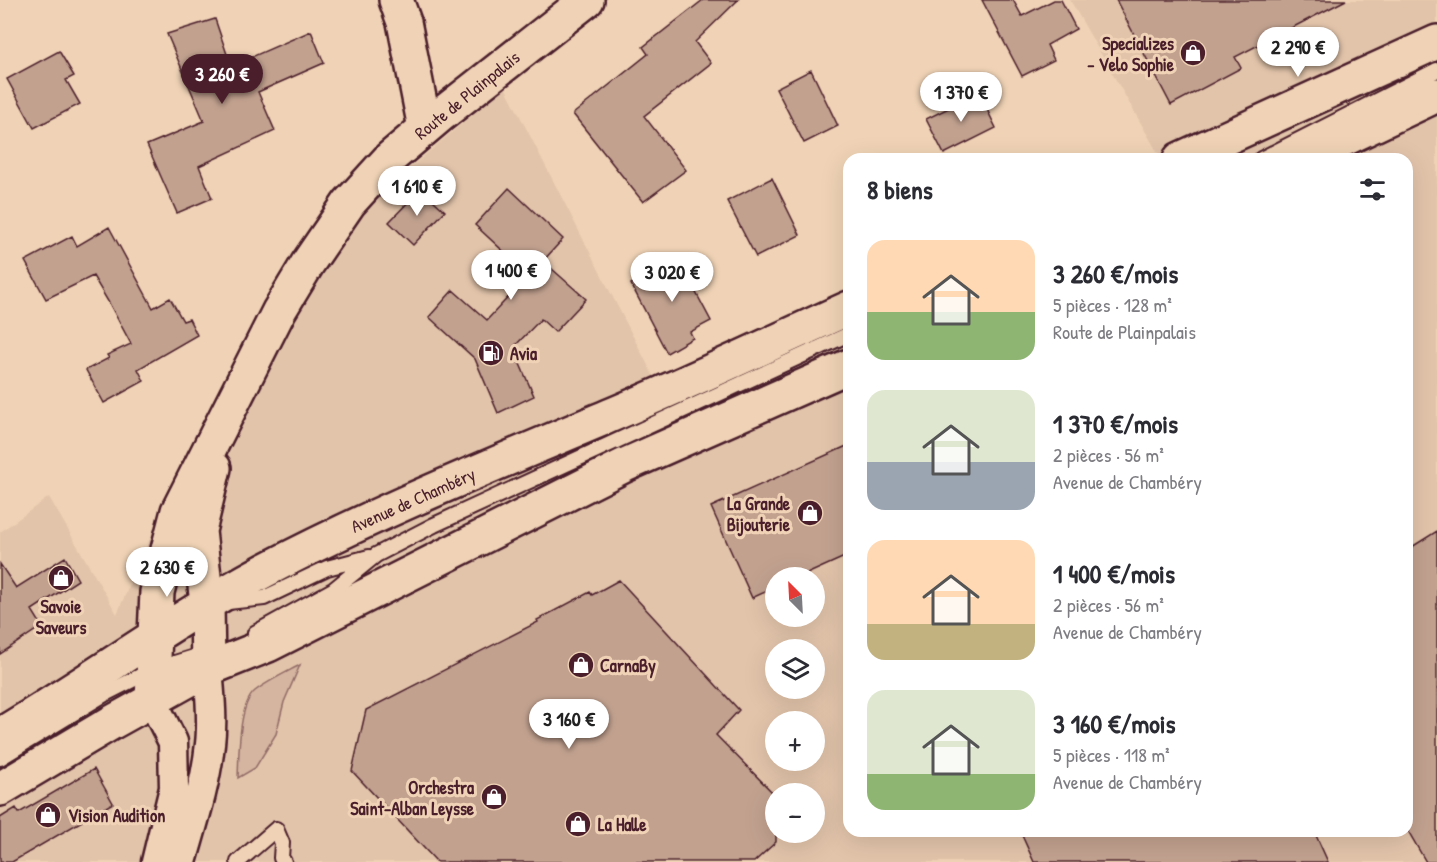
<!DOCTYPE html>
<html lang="fr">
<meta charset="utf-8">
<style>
:root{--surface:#fff;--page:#f7f7f7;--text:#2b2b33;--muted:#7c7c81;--accent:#4a1f2b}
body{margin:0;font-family:"Patrick Hand",sans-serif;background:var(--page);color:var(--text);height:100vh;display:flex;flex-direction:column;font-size:22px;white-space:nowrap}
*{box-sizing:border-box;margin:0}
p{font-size:20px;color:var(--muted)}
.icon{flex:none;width:33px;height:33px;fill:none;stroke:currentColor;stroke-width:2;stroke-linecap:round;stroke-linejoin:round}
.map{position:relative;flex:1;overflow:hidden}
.drawer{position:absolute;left:843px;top:153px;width:570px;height:684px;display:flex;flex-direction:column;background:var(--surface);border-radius:18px;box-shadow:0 6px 24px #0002}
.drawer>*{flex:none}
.needle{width:39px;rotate:336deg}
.buttons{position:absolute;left:765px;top:567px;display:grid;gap:12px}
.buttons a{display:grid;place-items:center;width:60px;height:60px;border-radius:50%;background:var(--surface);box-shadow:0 6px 24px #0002;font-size:30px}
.price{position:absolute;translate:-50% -51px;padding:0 14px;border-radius:21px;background:#fff;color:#222;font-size:20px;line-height:39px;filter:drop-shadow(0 2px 3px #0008)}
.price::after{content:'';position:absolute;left:50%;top:36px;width:18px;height:14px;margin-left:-9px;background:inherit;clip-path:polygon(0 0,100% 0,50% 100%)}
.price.current{background:var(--accent);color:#fff}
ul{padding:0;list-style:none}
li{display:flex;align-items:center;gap:18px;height:150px;padding:0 24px}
li span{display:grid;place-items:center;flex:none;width:168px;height:120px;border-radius:18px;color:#555}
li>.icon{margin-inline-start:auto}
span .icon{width:72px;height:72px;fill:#fffc;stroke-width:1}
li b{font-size:26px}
h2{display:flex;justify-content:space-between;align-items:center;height:72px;padding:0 24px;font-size:26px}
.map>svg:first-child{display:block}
.built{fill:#e2c4aa;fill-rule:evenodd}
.green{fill:#d5b5a0;stroke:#906a66;stroke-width:1.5}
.building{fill:#c2a18f;stroke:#4a1f2b;stroke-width:1.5}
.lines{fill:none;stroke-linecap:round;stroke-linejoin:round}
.lane-casing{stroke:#4a1f2b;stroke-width:18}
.street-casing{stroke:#4a1f2b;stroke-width:33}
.secondary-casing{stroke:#4a1f2b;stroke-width:38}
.lane{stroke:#f0d3b6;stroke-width:14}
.street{stroke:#f0d3b6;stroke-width:28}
.secondary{stroke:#f0d3b6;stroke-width:33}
.labels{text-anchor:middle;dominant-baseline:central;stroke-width:6;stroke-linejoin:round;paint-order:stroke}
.poi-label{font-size:18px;font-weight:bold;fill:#4a1f2b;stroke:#f0d3b6;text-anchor:start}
.street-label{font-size:18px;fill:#4a1f2b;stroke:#f0d3b6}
</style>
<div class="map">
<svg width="1437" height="862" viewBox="0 0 1437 862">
<rect width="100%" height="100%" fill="#f0d3b6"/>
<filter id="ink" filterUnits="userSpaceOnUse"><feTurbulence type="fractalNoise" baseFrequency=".0167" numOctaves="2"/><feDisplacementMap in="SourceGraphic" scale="12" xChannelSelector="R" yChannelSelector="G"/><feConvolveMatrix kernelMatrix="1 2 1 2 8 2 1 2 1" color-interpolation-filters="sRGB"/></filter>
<g filter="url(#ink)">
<path class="built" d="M 1070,0 L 1437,0 L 1437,862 L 0,862 L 0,532 L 49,497 L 117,614 L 179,471 L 371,201 L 505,87 L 656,381 L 849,294 L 849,831 L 1407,831 L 1407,159 L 1146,159 L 1158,153 ZM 776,578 L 814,578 L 814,616 L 776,616 ZM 776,650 L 814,650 L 814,688 L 776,688 ZM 776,722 L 814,722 L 814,760 L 776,760 ZM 776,794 L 814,794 L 814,832 L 776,832 Z"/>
<path class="green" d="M 300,665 L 284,702 L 276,734 L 255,768 L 238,778 C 239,756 238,705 255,691 C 268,681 285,673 300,665 Z"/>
<path class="building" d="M 703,0 L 738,0 L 695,42 L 711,63 L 644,116 L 686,170 L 643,202 L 573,114 L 648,54 L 643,47 Z
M 982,0 L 1013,0 L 1022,16 L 1054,0 L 1061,0 L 1076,29 L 1047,45 L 1054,60 L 1022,76 Z
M 1116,0 L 1346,0 L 1235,57 L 1241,68 L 1171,105 Z
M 215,19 L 231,66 L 311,31 L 324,63 L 258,92 L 275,131 L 199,166 L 212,198 L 177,213 L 147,145 L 204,121 L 167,34 Z
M 59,51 L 74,76 L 66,80 L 80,104 L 34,128 L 7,79 Z
M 811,70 L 838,126 L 804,143 L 776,88 Z
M 979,93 L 996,128 L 944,154 L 926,119 Z
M 772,178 L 800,235 L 756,257 L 727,201 Z
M 509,188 L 563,239 L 543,261 L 586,299 L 555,332 L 541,319 L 513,348 L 534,396 L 498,413 L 475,359 L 429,317 L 453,290 L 487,320 L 529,275 L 475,225 Z
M 421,189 L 445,211 L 413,245 L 389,222 Z
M 109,227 L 153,308 L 170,298 L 183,321 L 189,319 L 197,335 L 138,369 L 144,381 L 104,403 L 86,370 L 109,358 L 107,355 L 131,344 L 109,303 L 93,276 L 46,299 L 25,261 L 72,236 L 77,246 Z
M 686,256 L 700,280 L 692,285 L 711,321 L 690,332 L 693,338 L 667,353 L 631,284 Z
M 849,445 L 849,555 L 798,578 L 776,578 L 776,587 L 752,598 L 711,507 Z
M 1437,531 L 1437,862 L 1426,862 L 1407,829 L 1407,550 Z
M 65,557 L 78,580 L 32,610 L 42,626 L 0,654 L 0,564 L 16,588 Z
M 619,580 L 739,710 L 716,735 L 776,796 L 776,842 L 754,862 L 437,862 L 352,771 L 366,710 L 538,622 L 537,620 L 590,592 L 592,595 Z
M 94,769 L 113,803 L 12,862 L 0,862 L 0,818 L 16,808 L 19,813 Z
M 1020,831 L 1314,831 L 1328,862 L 1034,862 Z"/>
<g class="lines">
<g class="lane-casing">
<path id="lane" d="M 1261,159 L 1437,70
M 228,602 L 264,598 L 327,568 L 369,557
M 255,633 L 333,590 L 376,555 L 434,525 L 849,334
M 0,758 L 105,694 L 152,670 L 207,653
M 238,862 L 276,829 L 282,843 L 281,858 L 284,862"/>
</g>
<g class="street-casing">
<path id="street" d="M 152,700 L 173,742 L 174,788 L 156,862
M 182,862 C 193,823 206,784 210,744 C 213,719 210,693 208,669"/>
</g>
<g class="secondary-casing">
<path id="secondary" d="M 396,0 L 404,22 L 425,128
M 1180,159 L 1437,42
M 1302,159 L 1437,95
M 208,669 L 207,604 L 199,531 L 214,468
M 152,700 L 157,592 L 178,511 L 279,311 L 308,263 L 349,203 L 390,158 L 442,114 L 587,0
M 0,735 C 89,682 173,620 264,571 C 376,512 493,465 609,416 C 690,382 769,344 849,308
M 0,789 L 111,723 L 208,669 L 268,645 L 625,465 L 849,366"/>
</g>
<use href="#lane" class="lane"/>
<use href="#street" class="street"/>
<use href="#secondary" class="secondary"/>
</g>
</g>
<defs>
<g id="shop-disc" transform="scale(1.35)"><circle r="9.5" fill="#4a1f2b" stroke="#f0d3b6"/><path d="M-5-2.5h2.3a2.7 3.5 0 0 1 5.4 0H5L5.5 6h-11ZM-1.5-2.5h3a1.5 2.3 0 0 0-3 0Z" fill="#fff"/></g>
<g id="fuel-disc" transform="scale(1.35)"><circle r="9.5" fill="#4a1f2b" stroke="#f0d3b6"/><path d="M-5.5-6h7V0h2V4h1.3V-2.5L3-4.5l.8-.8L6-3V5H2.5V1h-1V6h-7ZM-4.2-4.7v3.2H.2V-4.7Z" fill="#fff"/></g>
</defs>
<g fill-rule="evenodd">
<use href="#shop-disc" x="1193" y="53"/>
<use href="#fuel-disc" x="491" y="353"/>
<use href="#shop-disc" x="810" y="513"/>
<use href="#shop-disc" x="61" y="578"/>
<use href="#shop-disc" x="581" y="665"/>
<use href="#shop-disc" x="494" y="797"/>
<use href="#shop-disc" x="48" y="815"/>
<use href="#shop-disc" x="578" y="824"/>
</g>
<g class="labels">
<g class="poi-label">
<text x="1174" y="43" text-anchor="end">Specializes<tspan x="1174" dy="21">- Velo Sophie</tspan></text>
<text x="510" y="353">Avia</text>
<text x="790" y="503" text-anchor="end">La Grande<tspan x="790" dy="21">Bijouterie</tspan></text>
<text x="61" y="606" text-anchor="middle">Savoie<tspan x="61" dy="21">Saveurs</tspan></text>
<text x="600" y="665">CarnaBy</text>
<text x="474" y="787" text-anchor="end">Orchestra<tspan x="474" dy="21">Saint-Alban Leysse</tspan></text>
<text x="68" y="815">Vision Audition</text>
<text x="598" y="824">La Halle</text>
</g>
<g class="street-label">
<text transform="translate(467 95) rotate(-39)">Route de Plainpalais</text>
<text transform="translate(413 500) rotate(-24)">Avenue de Chambéry</text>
</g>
</g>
</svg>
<div class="buttons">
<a><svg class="needle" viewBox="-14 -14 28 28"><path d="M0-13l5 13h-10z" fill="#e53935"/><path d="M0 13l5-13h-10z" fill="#7c7c81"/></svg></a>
<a><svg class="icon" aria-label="layers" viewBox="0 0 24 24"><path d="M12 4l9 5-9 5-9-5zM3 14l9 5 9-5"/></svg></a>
<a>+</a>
<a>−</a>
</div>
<b class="price" style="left:1298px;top:78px">2 290 €</b>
<b class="price current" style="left:222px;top:105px">3 260 €</b>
<b class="price" style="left:961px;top:123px">1 370 €</b>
<b class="price" style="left:417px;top:217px">1 610 €</b>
<b class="price" style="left:511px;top:301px">1 400 €</b>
<b class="price" style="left:672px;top:303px">3 020 €</b>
<b class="price" style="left:167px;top:598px">2 630 €</b>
<b class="price" style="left:569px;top:750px">3 160 €</b>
<section class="drawer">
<h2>8 biens<svg class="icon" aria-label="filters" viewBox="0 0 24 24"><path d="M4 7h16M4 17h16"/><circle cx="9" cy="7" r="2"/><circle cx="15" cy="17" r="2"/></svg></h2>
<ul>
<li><span style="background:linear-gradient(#ffd9b3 60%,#8fb573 0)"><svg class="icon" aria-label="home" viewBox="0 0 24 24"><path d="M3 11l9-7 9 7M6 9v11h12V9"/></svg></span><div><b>3 260 €/mois</b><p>5 pièces · 128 m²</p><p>Route de Plainpalais</p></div></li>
<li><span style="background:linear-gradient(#dfe7d0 60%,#9aa5b1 0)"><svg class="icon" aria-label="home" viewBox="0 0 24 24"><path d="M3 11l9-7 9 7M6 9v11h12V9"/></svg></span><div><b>1 370 €/mois</b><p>2 pièces · 56 m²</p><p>Avenue de Chambéry</p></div></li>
<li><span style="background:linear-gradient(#ffd9b3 70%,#c2b280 0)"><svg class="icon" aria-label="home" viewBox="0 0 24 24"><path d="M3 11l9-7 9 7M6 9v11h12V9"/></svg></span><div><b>1 400 €/mois</b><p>2 pièces · 56 m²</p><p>Avenue de Chambéry</p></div></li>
<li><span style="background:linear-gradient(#dfe7d0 70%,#8fb573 0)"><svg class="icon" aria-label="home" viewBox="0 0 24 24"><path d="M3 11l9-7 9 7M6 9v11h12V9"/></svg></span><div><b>3 160 €/mois</b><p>5 pièces · 118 m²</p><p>Avenue de Chambéry</p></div></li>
</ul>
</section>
</div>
